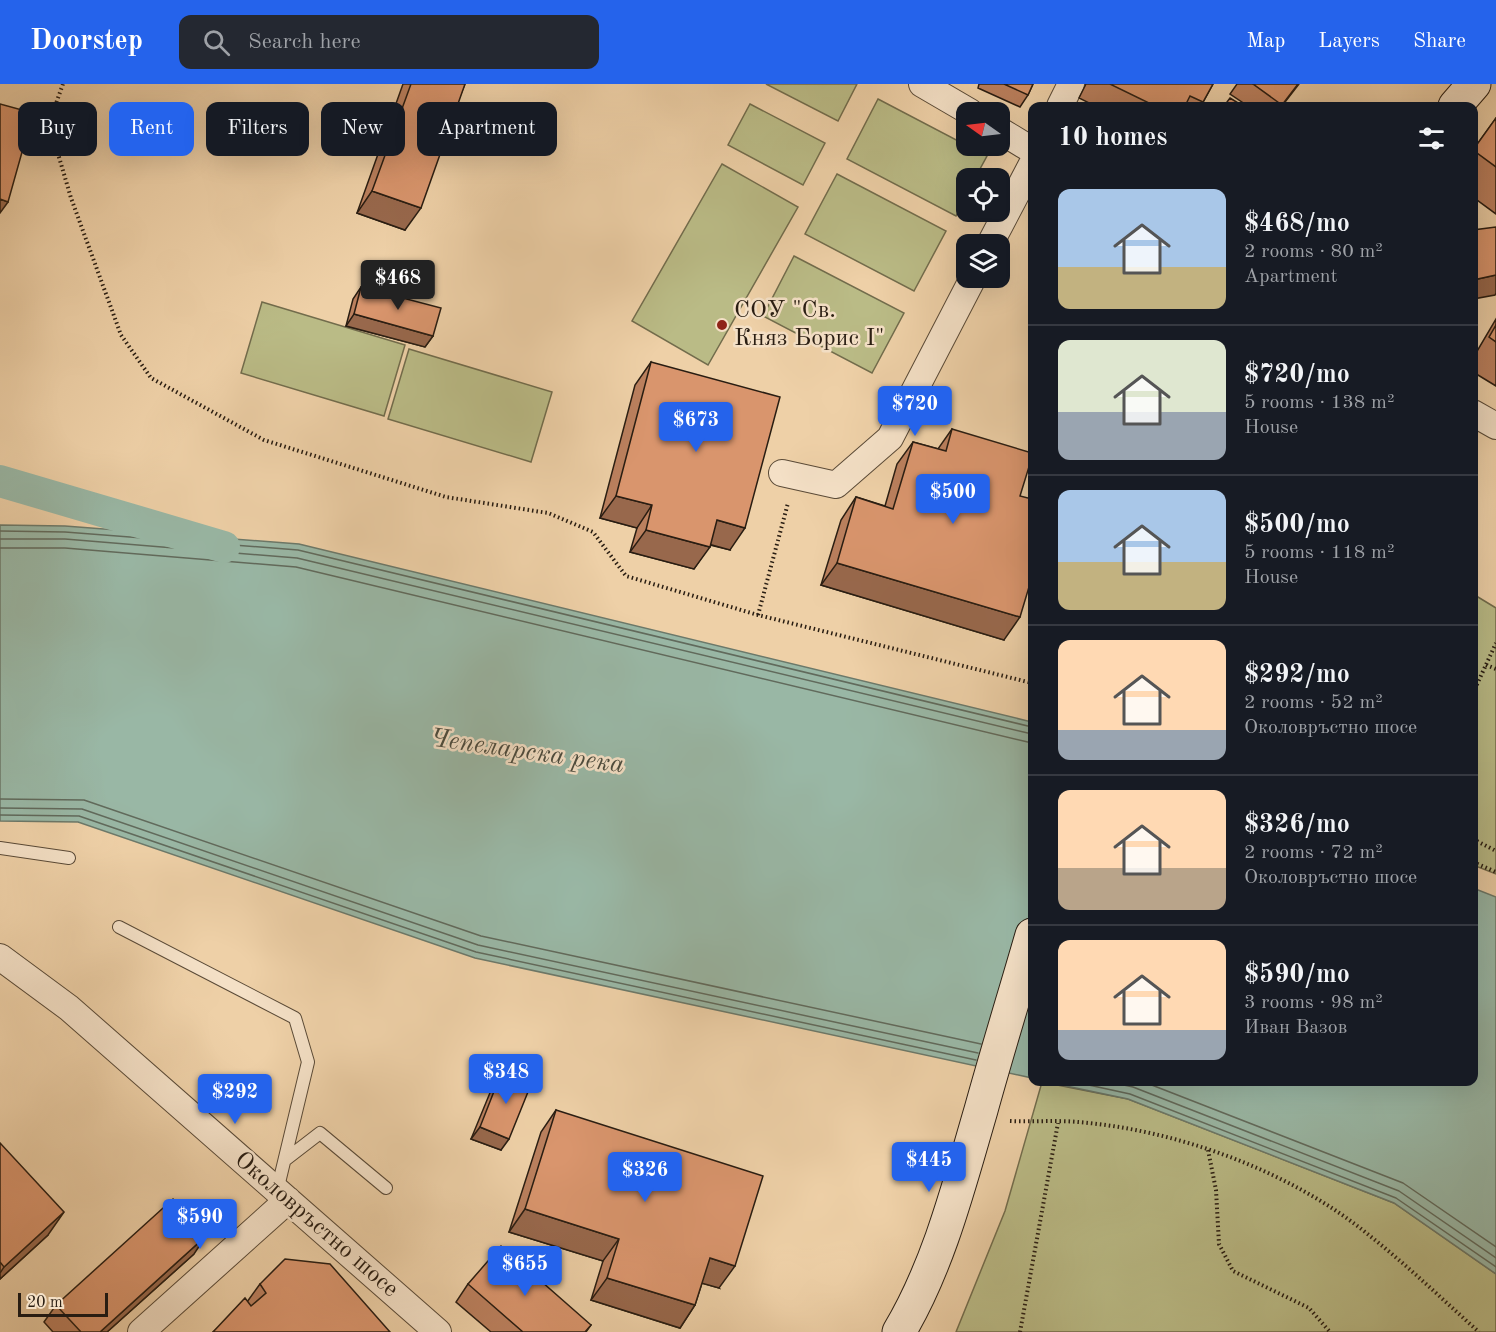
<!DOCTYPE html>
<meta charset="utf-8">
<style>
:root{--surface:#171b24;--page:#242831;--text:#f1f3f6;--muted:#9ea1a6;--line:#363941;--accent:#2563eb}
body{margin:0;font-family:"Old Standard TT",serif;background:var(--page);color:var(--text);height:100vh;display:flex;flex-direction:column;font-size:22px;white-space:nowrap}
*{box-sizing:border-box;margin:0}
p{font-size:20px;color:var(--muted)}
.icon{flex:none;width:33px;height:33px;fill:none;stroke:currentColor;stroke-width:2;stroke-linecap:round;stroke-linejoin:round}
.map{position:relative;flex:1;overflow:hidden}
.details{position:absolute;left:1028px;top:18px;width:450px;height:984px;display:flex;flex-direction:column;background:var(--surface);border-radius:12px;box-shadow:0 6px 24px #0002}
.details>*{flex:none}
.banner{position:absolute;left:18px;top:18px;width:570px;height:54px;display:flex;gap:12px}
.needle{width:39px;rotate:284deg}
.fabs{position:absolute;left:956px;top:18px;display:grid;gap:12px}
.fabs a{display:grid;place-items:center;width:54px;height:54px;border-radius:12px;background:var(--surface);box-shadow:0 6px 24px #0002;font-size:30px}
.scale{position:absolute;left:18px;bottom:15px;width:90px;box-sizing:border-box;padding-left:6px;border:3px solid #291d12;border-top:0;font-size:16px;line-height:21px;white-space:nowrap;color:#291d12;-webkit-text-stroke:4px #f4e0c6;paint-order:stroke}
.price{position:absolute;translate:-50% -51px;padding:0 14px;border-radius:6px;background:var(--accent);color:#fff;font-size:20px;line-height:39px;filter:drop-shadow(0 2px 3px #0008)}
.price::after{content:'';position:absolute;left:50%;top:36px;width:18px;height:14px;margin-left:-9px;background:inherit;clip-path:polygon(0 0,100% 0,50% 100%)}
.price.active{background:#222;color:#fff}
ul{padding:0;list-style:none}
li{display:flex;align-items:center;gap:18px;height:150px;padding:0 30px}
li+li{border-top:2px solid var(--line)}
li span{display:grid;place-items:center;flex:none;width:168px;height:120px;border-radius:12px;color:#555}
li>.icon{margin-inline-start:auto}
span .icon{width:72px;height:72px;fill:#fffc;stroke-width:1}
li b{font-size:26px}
h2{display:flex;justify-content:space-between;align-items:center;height:72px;padding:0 30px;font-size:26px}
.pill{padding:0 21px;border-radius:12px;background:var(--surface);box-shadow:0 6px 24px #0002;font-size:21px;line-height:54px}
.pill.active{background:var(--accent);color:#fff}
header{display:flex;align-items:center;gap:36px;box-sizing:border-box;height:84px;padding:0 30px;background:var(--accent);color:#fff}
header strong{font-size:28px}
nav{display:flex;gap:33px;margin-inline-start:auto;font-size:21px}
.search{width:420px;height:54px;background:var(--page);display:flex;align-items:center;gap:15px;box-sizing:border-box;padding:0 21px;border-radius:12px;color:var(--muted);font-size:22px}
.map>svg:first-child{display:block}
.green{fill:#babb86;stroke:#726c4c;stroke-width:1.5}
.water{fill:#99b7a5;stroke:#6c796a;stroke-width:1.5}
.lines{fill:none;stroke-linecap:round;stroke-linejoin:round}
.shore{stroke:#616a5c;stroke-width:1.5}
.canal{stroke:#99b7a5;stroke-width:32}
.service-casing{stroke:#5a4a37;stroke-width:14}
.minor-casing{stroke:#5a4a37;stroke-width:28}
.secondary-casing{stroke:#291d12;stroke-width:35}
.path{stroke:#291d12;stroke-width:4;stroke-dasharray:1.5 3;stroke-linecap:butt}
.service{stroke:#f4e0c6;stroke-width:12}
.minor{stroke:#f4e0c6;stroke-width:26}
.secondary{stroke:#f4e0c6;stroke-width:33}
.wall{fill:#bb805e;stroke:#291d12;stroke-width:1.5}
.shaded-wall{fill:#98684c;stroke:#291d12;stroke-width:1.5}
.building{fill:#d9956d;stroke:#291d12;stroke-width:1.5}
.poi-dot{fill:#8f2418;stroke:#f4e0c6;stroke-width:2}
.labels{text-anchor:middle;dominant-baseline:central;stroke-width:5;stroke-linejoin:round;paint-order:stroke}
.poi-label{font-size:24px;fill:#291d12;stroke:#f4e0c6;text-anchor:start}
.street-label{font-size:24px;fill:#291d12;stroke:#f4e0c6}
.water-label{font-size:26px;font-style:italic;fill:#4b4b3e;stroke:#f4e0c6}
</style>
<header>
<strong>Doorstep</strong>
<div class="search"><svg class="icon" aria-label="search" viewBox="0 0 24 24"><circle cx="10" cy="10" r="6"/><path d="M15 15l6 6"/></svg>Search here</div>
<nav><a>Map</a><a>Layers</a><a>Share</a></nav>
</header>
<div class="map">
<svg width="1496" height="1248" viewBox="0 0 1496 1248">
<rect width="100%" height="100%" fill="#eed0a7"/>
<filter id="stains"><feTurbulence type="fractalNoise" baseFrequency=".00333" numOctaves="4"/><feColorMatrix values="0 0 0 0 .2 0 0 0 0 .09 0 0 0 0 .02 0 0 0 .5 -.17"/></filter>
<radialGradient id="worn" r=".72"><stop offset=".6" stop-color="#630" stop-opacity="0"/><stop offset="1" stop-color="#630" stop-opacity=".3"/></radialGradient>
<path class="green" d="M 766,0 L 857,0 L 838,37 Z
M 878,15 L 987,72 L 975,94 L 966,94 L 966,112 L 956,132 L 847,75 Z
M 750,20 L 825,59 L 803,101 L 728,61 Z
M 722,80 L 798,123 L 708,281 L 632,237 Z
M 837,90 L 946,147 L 914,207 L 805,150 Z
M 794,172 L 904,229 L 872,289 L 763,232 Z
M 262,218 L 405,261 L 384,332 L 241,289 Z
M 409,265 L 552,308 L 531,378 L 388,335 Z
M 1473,510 L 1496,524 L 1496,790 L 1473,781 Z
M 1042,998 L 1128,1015 L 1394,1119 L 1496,1190 L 1496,1248 L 956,1248 L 1005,1127 Z"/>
<path class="water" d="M 0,441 L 65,442 L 299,460 L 1032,638 L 1032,994 L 475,874 L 78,738 L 0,737 Z
M 1473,804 L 1496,813 L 1496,1190 L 1394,1119 L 1128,1015 L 1047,998 L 1473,998 Z"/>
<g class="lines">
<path class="shore" d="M 0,447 L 65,448 L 298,466 L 1032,643
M 0,455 L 65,455 L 297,474 L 1032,650
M 0,464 L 65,464 L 296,483 L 1032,659
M 0,715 L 84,716 L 481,852 L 981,960
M 0,724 L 82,725 L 478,861 L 978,969
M 0,731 L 79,732 L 476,868 L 976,976
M 1075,998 L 1130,1010 L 1396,1114 L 1496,1183
M 1110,998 L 1133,1003 L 1399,1107 L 1496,1174
M 1144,998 L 1403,1099 L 1496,1163"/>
<path class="canal" d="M 0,397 L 224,463"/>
<g class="service-casing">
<path id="service" d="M 0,764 L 69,774
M 119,843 L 295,934 L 308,978 L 277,1107
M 285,1076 L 320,1049 L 386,1104"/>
</g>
<g class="minor-casing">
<path id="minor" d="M 922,0 L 970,28
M 1060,22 L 1071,0
M 999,46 L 1032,66
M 990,160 L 1032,80
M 1473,329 L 1496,342
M 782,389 L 836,401 L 890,354 L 973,194
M 0,873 L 69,924 L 438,1248
M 141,1248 L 288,1116"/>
</g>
<g class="secondary-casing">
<path id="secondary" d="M 1455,22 L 1474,0
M 899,1248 C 939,1181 959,1101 981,1026 C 997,968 1015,910 1032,851"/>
</g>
<path class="path" d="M 63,0 L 49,39 L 71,114 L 121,251 L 151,294 L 264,356 L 446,413 L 548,429 L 593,448 L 626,492 L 758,531 L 1032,599
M 758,531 L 788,419
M 1486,581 L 1496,585
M 1473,609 L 1496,559
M 1473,755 L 1496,767
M 1473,778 L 1496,788
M 1010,1037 C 1033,1038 1056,1036 1078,1038 C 1178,1046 1293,1088 1370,1152 C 1408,1182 1443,1216 1479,1248
M 1208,1066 L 1216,1106 L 1219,1160 L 1233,1187 L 1309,1224 L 1330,1248
M 1020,1248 L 1058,1039"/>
<use href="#service" class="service"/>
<use href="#minor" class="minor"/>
<use href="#secondary" class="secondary"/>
</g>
<path class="wall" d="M 403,0 L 465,0 L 405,146 L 357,129 Z
M 979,0 L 1033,0 L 1028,11 L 1020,23 L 978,4 Z
M 1086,0 L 1213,0 L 1201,22 L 1095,22 L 1079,14 Z
M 1237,0 L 1299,0 L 1282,22 L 1248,22 L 1230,10 Z
M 1496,34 L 1496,130 L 1473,113 L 1473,66 Z
M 361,203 L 433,252 L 425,263 L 346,242 L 353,215 Z
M 1496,235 L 1496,302 L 1473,288 L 1473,274 Z
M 651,278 L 730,466 L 710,461 L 694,485 L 630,468 L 637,444 L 600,434 L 635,301 Z
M 952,345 L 1020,412 L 1004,556 L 821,501 L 841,436 L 856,413 L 885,422 L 897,380 L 913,358 L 938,365 Z
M 502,987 L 501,1066 L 471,1055 L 494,999 Z
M 556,1026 L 719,1204 L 702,1199 L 695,1221 L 680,1244 L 591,1216 L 603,1177 L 509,1148 L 541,1048 Z
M 0,1059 L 48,1151 L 0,1195 Z
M 194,1170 L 107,1248 L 53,1248 L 44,1238 L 56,1221 Z
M 260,1200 L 390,1248 L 213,1248 L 247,1218 Z
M 468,1200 L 591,1241 L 586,1248 L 491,1248 L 456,1218 Z"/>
<path class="shaded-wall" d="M 372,107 L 421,124 L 405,146 L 357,129 Z
M 0,115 L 8,118 L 0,129 Z
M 1496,191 L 1496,209 L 1495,211 L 1473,215 L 1473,196 Z
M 354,230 L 433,252 L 425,263 L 346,242 Z
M 616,412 L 652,421 L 637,444 L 600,434 Z
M 717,436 L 745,444 L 730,466 L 701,458 Z
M 646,446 L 710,463 L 694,485 L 630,468 Z
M 837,479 L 1020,533 L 1004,556 L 821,501 Z
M 480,1043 L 509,1055 L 501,1066 L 471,1055 Z
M 525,1125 L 619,1155 L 603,1177 L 509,1148 Z
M 64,1128 L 48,1151 L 0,1195 L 0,1189 L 4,1183 Z
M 206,1152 L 194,1170 L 107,1248 L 100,1248 Z
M 710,1174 L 735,1182 L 719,1204 L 694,1197 Z
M 607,1194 L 695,1221 L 680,1244 L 591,1216 Z"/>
<path class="building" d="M 411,0 L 465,0 L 421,124 L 372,107 Z
M 1004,0 L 1033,0 L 1028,11 Z
M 1110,0 L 1213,0 L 1203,18 L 1190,12 L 1185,22 L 1155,22 Z
M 1253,0 L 1298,0 L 1282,21 Z
M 1230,14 L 1243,22 L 1224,22 Z
M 0,20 L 33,29 L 8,118 L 0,115 Z
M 1496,34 L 1496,83 L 1473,66 Z
M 1496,143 L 1496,191 L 1473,196 L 1473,146 Z
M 361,203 L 441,224 L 433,252 L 354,230 Z
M 1496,241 L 1496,258 L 1489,253 Z
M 651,278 L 780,313 L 745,444 L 717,436 L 710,463 L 646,446 L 652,421 L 616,412 Z
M 952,345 L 1032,369 L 1032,373 L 1020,412 L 1032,415 L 1032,493 L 1020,533 L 837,479 L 856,413 L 893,425 L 913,358 L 946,367 Z
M 502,987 L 532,998 L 509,1055 L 480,1043 Z
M 556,1026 L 763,1092 L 735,1182 L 710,1174 L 695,1221 L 607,1194 L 619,1155 L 525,1125 Z
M 0,1059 L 64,1128 L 4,1183 L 0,1178 Z
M 173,1115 L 206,1152 L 100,1248 L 81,1248 L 56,1221 Z
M 501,1162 L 591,1241 L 585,1248 L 523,1248 L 468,1200 Z
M 285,1175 L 330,1180 L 390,1248 L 213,1248 L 245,1214 L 251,1222 L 266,1209 L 260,1200 Z"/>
<circle class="poi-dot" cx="722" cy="241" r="6"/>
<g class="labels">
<g class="poi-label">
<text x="734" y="227">СОУ "Св.<tspan x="734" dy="28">Княз Борис I"</tspan></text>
</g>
<g class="street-label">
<text transform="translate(316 1141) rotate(41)">Околовръстно шосе</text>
</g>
<g class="water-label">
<text transform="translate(527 668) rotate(8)">Чепеларска река</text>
</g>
</g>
<rect width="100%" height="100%" filter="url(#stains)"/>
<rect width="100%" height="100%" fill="url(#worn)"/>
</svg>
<div class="fabs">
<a><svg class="needle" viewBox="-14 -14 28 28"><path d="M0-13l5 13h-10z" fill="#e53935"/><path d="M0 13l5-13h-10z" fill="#9ea1a6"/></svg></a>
<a><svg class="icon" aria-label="locate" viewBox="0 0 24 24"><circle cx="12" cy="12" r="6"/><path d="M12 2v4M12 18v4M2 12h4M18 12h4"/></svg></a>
<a><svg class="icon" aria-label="layers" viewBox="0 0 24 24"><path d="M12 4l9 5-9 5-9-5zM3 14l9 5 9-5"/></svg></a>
</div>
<div class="scale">20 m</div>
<b class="price active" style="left:398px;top:227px">$468</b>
<b class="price" style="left:915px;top:353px">$720</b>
<b class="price" style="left:696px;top:369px">$673</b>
<b class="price" style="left:953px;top:441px">$500</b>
<b class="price" style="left:506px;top:1021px">$348</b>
<b class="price" style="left:235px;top:1041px">$292</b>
<b class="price" style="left:929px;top:1109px">$445</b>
<b class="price" style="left:645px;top:1119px">$326</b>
<b class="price" style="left:200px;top:1166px">$590</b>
<b class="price" style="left:525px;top:1213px">$655</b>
<div class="banner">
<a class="pill">Buy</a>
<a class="pill active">Rent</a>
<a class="pill">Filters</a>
<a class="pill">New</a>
<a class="pill">Apartment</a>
</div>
<section class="details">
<h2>10 homes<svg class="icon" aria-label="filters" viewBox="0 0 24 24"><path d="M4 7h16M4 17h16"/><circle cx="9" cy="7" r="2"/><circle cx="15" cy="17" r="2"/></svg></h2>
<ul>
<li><span style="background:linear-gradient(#a9c7e8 65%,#c2b280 0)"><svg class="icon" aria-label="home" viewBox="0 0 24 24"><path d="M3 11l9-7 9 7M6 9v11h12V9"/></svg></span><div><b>$468/mo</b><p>2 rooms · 80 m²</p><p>Apartment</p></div></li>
<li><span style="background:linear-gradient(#dfe7d0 60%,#9aa5b1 0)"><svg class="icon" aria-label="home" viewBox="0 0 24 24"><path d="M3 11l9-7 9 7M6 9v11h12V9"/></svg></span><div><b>$720/mo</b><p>5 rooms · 138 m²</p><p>House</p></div></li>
<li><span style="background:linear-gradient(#a9c7e8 60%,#c2b280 0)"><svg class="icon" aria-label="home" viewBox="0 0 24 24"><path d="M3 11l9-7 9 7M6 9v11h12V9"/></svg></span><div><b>$500/mo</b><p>5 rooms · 118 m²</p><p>House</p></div></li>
<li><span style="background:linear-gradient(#ffd9b3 75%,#9aa5b1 0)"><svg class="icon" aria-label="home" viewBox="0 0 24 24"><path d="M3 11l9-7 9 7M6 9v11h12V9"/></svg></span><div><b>$292/mo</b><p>2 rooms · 52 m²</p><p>Околовръстно шосе</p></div></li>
<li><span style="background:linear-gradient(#ffd9b3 65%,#b9a48a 0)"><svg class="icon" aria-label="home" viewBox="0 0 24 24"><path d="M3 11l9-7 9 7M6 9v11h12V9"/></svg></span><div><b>$326/mo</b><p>2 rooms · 72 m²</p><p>Околовръстно шосе</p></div></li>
<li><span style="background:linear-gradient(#ffd9b3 75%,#9aa5b1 0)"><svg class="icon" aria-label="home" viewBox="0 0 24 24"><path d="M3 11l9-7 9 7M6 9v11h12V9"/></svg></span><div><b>$590/mo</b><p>3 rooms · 98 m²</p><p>Иван Вазов</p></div></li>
</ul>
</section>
</div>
